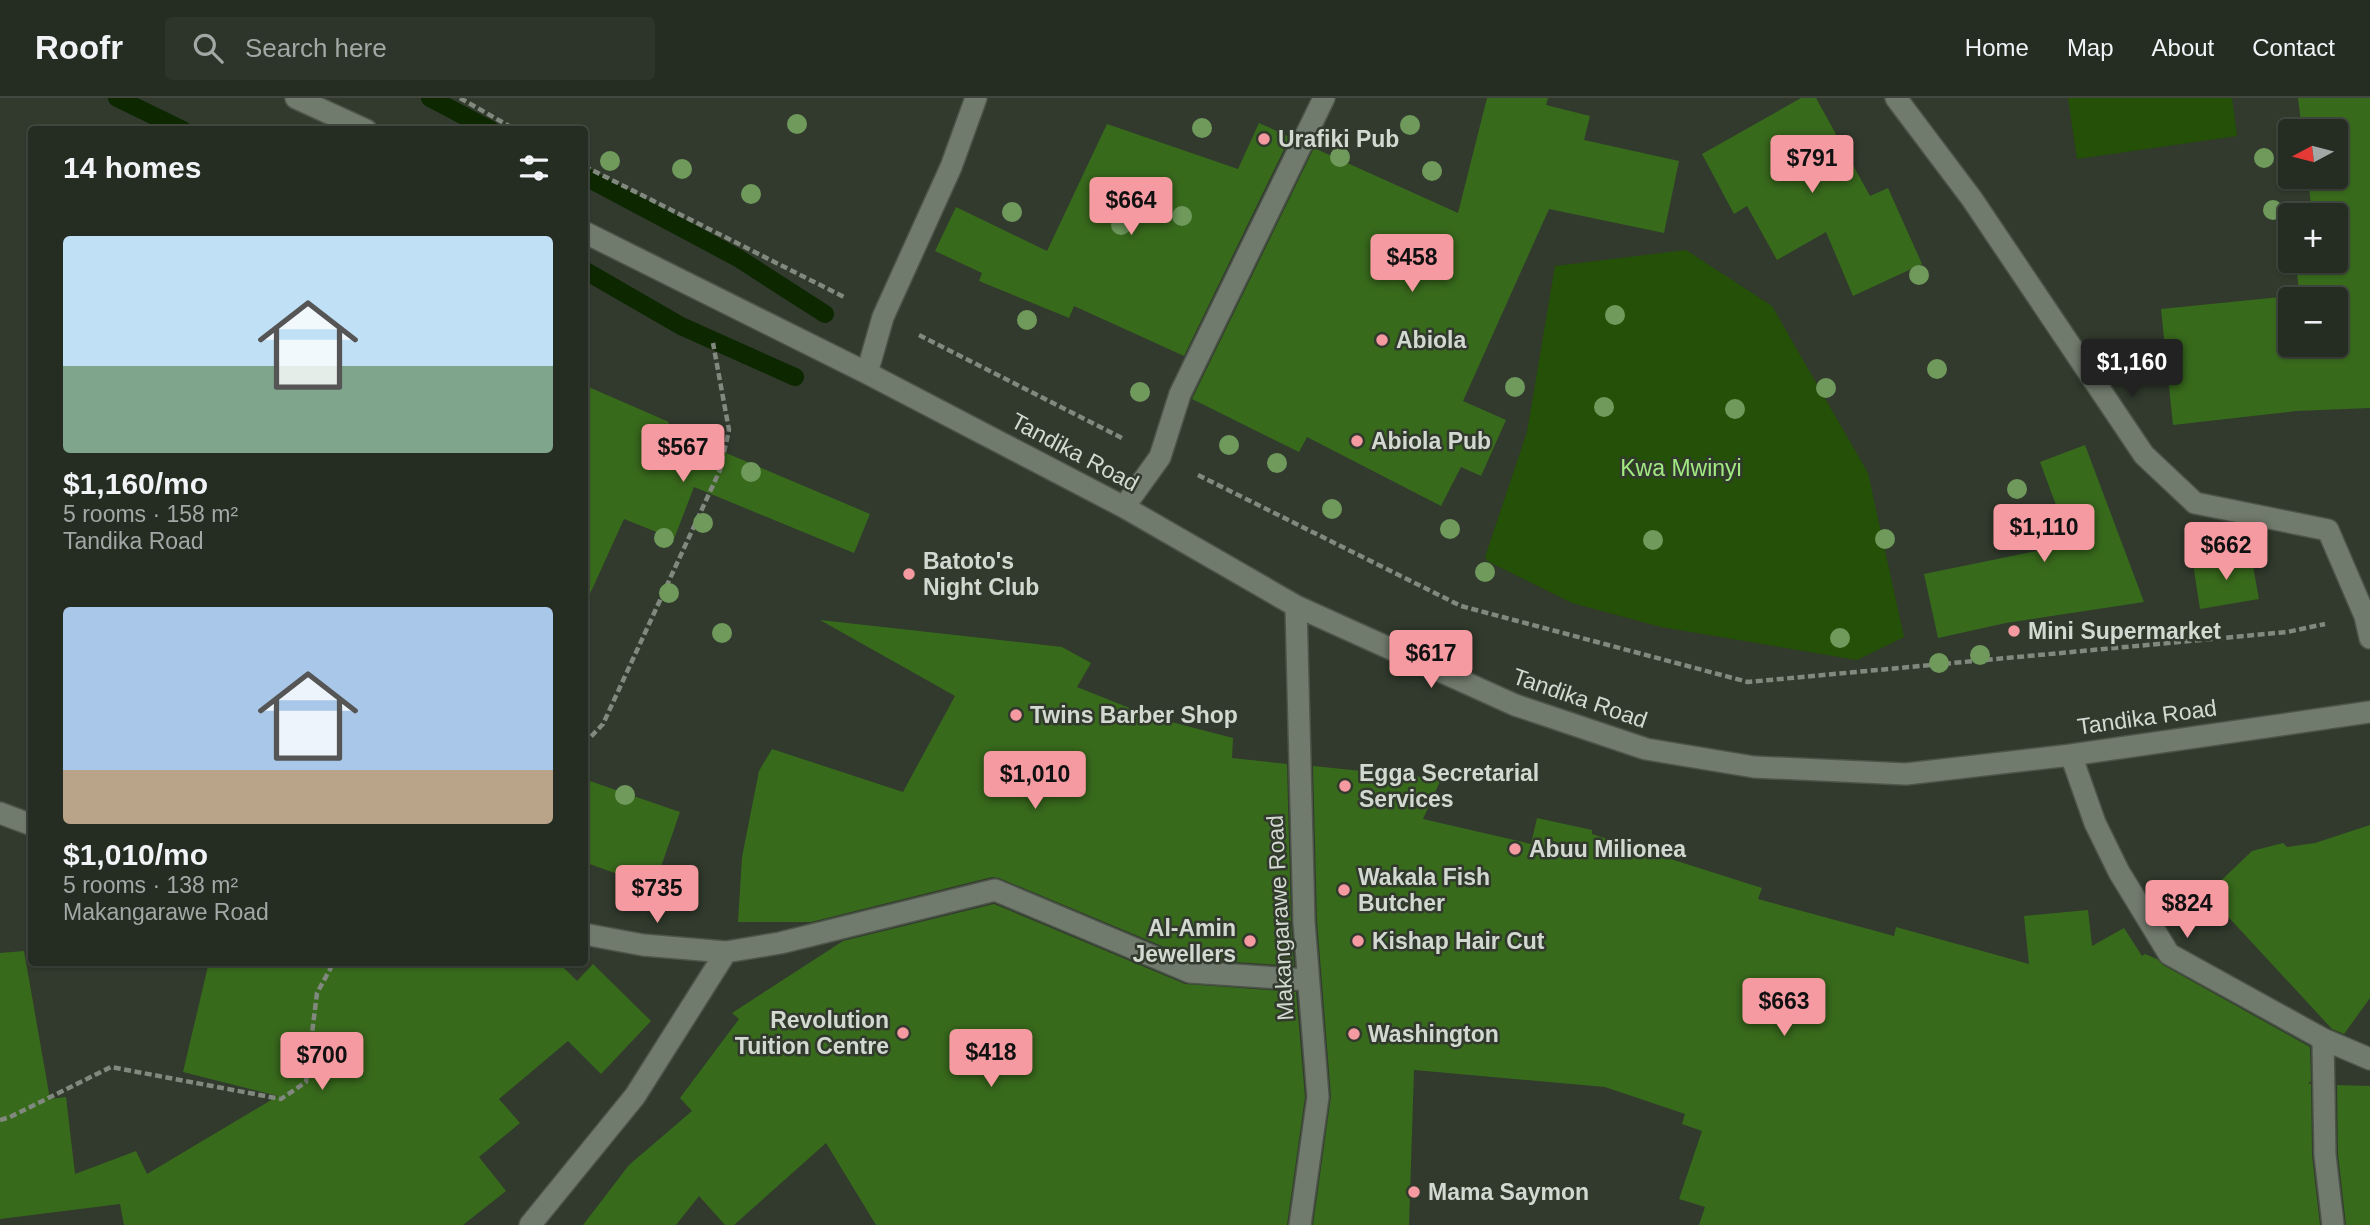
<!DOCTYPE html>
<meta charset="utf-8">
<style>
:root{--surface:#252c22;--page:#2d342a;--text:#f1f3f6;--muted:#a3a7a5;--line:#424840;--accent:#f49aa0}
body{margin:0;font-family:Arial,sans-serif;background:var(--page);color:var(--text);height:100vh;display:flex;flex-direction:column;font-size:26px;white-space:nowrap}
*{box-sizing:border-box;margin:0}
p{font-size:23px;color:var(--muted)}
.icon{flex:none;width:38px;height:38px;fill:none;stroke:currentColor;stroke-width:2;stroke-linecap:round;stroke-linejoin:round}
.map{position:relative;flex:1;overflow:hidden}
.sheet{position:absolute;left:28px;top:28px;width:560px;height:840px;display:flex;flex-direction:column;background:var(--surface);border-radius:7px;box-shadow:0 2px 5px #0004,0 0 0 2px var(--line)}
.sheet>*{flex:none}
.needle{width:46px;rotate:263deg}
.controls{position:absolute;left:2278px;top:21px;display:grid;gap:14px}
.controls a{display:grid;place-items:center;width:70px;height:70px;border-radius:7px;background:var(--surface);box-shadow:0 2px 5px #0004,0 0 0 2px var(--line);font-size:35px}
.price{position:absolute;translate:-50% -60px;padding:0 16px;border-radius:7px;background:var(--accent);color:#111;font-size:23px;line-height:46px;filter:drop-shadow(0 2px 4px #0008)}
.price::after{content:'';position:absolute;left:50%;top:42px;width:21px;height:16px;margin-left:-10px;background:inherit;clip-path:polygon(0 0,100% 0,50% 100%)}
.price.selected{background:#222;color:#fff}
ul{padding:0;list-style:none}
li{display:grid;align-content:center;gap:14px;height:371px;padding:0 35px}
li span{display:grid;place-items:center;height:217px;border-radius:7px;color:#555}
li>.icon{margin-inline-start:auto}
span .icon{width:126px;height:126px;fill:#fffc;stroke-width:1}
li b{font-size:30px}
h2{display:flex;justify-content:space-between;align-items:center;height:84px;padding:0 35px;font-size:30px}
header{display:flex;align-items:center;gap:42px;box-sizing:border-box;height:98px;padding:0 35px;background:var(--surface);border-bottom:2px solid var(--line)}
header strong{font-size:33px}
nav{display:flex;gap:38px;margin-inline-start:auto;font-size:24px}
.search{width:490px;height:63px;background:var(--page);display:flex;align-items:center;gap:18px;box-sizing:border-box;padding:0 24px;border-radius:7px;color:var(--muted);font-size:26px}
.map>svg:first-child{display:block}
.green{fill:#245007}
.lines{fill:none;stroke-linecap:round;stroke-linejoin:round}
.stream{stroke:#0d2700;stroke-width:18}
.building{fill:#386a1c;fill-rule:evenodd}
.minor-casing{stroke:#4d554a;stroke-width:24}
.path{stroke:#81887e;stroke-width:4.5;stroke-dasharray:7 3.5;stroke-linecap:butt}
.minor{stroke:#717b6d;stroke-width:21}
.tree{fill:#6f9a5c}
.poi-dot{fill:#f49aa0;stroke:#313a2d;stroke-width:2.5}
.labels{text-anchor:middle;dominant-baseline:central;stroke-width:5;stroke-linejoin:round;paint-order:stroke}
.poi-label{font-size:23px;font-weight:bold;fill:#d3d9d1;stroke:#313a2d;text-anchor:start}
.street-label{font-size:23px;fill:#d3d9d1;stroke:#313a2d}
.park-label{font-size:23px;fill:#a2e982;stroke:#313a2d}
</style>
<header>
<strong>Roofr</strong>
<div class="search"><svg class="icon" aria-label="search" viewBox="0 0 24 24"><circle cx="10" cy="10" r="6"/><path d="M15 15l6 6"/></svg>Search here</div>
<nav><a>Home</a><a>Map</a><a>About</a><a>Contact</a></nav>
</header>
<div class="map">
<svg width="2370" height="1127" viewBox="0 0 2370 1127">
<rect width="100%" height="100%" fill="#313a2d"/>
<path class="green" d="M 2068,0 L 2232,0 L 2237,38 L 2077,61 Z
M 1686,152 L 1772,208 L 1868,375 L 1904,539 L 1857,562 L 1661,529 L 1572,505 L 1487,463 L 1485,459 L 1527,334 L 1555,168 Z"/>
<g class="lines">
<path class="stream" d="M 117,0 L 183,32
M 430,0 L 491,32
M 584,78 L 738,160 L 825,216
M 584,172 L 681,228 L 795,279"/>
</g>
<path class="building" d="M 1487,0 L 1548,0 L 1546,7 L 1590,18 L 1584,42 L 1679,63 L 1664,135 L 1549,111 L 1463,303 L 1506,322 L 1481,378 L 1461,369 L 1441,408 L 1307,339 L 1299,354 L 1192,301 L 1314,50 L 1458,115 Z
M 1801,0 L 1816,0 L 1870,98 L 1888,90 L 1922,166 L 1853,198 L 1826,134 L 1777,162 L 1747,108 L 1734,116 L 1702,56 Z
M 2298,0 L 2370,0 L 2370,310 L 2296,313 L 2173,327 L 2161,211 L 2300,197 L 2295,163 L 2336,163 L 2336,117 L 2312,117 L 2308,79 L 2336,79 L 2336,33 L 2302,33 ZM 2291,201 L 2336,201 L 2336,247 L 2291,247 Z
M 1259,25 L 1290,39 L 1184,258 L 1074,208 L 1069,220 L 979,183 L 982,175 L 935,153 L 956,109 L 1047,153 L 1107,26 L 1238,71 Z
M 584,287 L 669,324 L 667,330 L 870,416 L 854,455 L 694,389 L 674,441 L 624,421 L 584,509 Z
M 2085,347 L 2144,504 L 2006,525 L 1938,540 L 1924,476 L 2056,449 L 2056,444 L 2069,442 L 2040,364 Z
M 2251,457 L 2259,501 L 2200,511 L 2193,466 Z
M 820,522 L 1062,549 L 1091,565 L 1077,589 L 1152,619 L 1233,640 L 1232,660 L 1287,666 L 1291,825 L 1294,868 L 1193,861 L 999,780 L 992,779 L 811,824 L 738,824 L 742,759 L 759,673 L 772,651 L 903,694 L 955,598 Z
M 1313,668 L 1441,681 L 1423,721 L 1531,746 L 1537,720 L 1592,732 L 1592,736 L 1762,790 L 1758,801 L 1894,838 L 1896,829 L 2029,866 L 2024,818 L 2088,812 L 2092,848 L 2124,830 L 2142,858 L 2145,856 L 2157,861 L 2163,867 L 2310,949 L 2311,983 L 2308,986 L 2311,986 L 2312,1057 L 2320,1127 L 1699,1127 L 1705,1109 L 1679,1101 L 1702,1033 L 1682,1026 L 1685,1016 L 1605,989 L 1414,972 L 1409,1127 L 1313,1127 L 1331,998 L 1317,823 Z
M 584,681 L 680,714 L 654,789 L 584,764 Z
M 2370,727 L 2370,900 L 2344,936 L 2332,931 L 2207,796 L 2252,753 L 2283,745 L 2287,749 L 2315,745 Z
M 994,806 L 1185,886 L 1296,894 L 1305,999 L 1287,1127 L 876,1127 L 826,1045 L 734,1127 L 725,1127 L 699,1098 L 676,1127 L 583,1127 L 629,1067 L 692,1013 L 680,1000 L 739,921 L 732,915 L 843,843 Z
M 24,853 L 50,1001 L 66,999 L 75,1076 L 136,1053 L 147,1076 L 278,998 L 183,974 L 209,864 L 558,864 L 577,883 L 593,866 L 651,923 L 601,976 L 568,943 L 499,1001 L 520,1025 L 479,1059 L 506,1093 L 463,1127 L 124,1127 L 120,1106 L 0,1121 L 0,855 Z
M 2337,987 L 2370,988 L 2370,1127 L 2346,1127 L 2338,1056 Z"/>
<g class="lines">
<g class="minor-casing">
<path id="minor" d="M 296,0 L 366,32
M 1896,0 L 1972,101 L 2144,357 L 2195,405 L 2328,432 L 2365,518 L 2370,540
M 584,134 L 867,275 L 1124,409 L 1296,508 L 1515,607 L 1646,651 L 1754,669 L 1906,676 L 2071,657 L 2370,614
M 867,275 L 883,219 L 951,69 L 976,0
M 1124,409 L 1160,359 L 1180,296 L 1324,0
M 1296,508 L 1304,824 L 1318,999 L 1300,1127
M 2071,657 L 2095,725 L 2119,774 L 2169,856 L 2323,941 L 2370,961
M 0,715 L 32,727
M 584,836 L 643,847 L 726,854
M 2323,941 L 2325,1057 L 2333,1127
M 530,1127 L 635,998 L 726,854 L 780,845 L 995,792 L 1190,874 L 1308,882"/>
</g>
<path class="path" d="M 460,0 L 516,32
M 584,68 L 846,200
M 919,237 L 1124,341
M 1198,377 L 1461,508 L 1748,584 L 2287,534 L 2325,526
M 584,646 L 603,626 L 720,372 L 729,332 L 713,245
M 0,1022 L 10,1019 L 111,969 L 281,1001 L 306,984 L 317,895 L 334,864"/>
<use href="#minor" class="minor"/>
</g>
<g class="tree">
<circle cx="797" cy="26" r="10"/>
<circle cx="1410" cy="27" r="10"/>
<circle cx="1202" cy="30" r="10"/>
<circle cx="1340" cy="59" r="10"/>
<circle cx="2264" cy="60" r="10"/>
<circle cx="610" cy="63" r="10"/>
<circle cx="682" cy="71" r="10"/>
<circle cx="1432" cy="73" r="10"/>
<circle cx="751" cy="96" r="10"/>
<circle cx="2273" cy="112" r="10"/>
<circle cx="1012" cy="114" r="10"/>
<circle cx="1182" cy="118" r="10"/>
<circle cx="1121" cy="127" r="10"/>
<circle cx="1919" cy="177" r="10"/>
<circle cx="1615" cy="217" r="10"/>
<circle cx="1027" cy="222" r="10"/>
<circle cx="1937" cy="271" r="10"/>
<circle cx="1515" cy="289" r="10"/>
<circle cx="1826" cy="290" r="10"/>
<circle cx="1140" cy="294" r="10"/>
<circle cx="1604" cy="309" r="10"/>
<circle cx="1735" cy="311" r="10"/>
<circle cx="1229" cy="347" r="10"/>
<circle cx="1277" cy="365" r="10"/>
<circle cx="751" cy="374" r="10"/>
<circle cx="2017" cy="391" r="10"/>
<circle cx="1332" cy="411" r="10"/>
<circle cx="703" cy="425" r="10"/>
<circle cx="1450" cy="431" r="10"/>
<circle cx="664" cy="440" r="10"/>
<circle cx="1885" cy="441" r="10"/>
<circle cx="1653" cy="442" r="10"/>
<circle cx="1485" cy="474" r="10"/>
<circle cx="669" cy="495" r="10"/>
<circle cx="722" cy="535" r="10"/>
<circle cx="1840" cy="540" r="10"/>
<circle cx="1980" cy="557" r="10"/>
<circle cx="1939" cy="565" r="10"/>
<circle cx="625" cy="697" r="10"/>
</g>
<g class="poi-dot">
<circle cx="1264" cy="41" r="7"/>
<circle cx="1382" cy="242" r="7"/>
<circle cx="1357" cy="343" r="7"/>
<circle cx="909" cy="476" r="7"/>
<circle cx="2014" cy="533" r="7"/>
<circle cx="1016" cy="617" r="7"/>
<circle cx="1345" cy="688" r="7"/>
<circle cx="1515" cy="751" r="7"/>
<circle cx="1344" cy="792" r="7"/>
<circle cx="1250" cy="843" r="7"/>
<circle cx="1358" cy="843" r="7"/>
<circle cx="903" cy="935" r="7"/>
<circle cx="1354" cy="936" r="7"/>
<circle cx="1414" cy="1094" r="7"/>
</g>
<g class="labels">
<g class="poi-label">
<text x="1278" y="41">Urafiki Pub</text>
<text x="1396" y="242">Abiola</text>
<text x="1371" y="343">Abiola Pub</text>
<text x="923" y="463">Batoto's<tspan x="923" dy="26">Night Club</tspan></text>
<text x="2028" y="533">Mini Supermarket</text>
<text x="1030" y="617">Twins Barber Shop</text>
<text x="1359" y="675">Egga Secretarial<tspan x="1359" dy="26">Services</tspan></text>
<text x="1529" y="751">Abuu Milionea</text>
<text x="1358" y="779">Wakala Fish<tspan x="1358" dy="26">Butcher</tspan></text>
<text x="1236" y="830" text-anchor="end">Al-Amin<tspan x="1236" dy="26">Jewellers</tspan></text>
<text x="1372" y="843">Kishap Hair Cut</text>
<text x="889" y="922" text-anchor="end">Revolution<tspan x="889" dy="26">Tuition Centre</tspan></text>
<text x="1368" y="936">Washington</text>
<text x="1428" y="1094">Mama Saymon</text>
</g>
<g class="street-label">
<text transform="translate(1075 354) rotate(28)">Tandika Road</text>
<text transform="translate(1580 600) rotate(19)">Tandika Road</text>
<text transform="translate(2147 619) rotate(-8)">Tandika Road</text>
<text transform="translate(1280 820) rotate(-93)">Makangarawe Road</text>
</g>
<g class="park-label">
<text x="1681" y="370">Kwa Mwinyi</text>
</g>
</g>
</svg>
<div class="controls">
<a><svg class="needle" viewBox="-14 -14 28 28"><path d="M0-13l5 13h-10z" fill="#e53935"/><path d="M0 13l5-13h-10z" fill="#a3a7a5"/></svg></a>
<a>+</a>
<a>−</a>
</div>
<b class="price" style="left:1812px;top:97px">$791</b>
<b class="price" style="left:1131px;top:139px">$664</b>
<b class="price" style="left:1412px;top:196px">$458</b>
<b class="price selected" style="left:2132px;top:301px">$1,160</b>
<b class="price" style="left:683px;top:386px">$567</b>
<b class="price" style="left:2044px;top:466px">$1,110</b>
<b class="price" style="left:2226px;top:484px">$662</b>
<b class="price" style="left:1431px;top:592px">$617</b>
<b class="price" style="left:1035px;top:713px">$1,010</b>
<b class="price" style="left:657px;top:827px">$735</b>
<b class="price" style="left:2187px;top:842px">$824</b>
<b class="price" style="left:1784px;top:940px">$663</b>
<b class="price" style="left:991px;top:991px">$418</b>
<b class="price" style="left:322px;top:994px">$700</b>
<section class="sheet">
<h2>14 homes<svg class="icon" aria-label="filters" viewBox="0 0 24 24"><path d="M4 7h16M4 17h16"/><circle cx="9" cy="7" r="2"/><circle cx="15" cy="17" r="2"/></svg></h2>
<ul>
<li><span style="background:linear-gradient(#bfe0f5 60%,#7fa58c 0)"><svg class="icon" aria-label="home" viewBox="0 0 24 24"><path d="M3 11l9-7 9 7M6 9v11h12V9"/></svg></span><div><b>$1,160/mo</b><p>5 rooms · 158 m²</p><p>Tandika Road</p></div></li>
<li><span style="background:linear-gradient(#a9c7e8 75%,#b9a48a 0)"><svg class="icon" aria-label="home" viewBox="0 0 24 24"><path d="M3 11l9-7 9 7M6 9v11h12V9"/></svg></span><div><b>$1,010/mo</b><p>5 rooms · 138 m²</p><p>Makangarawe Road</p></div></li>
</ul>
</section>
</div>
